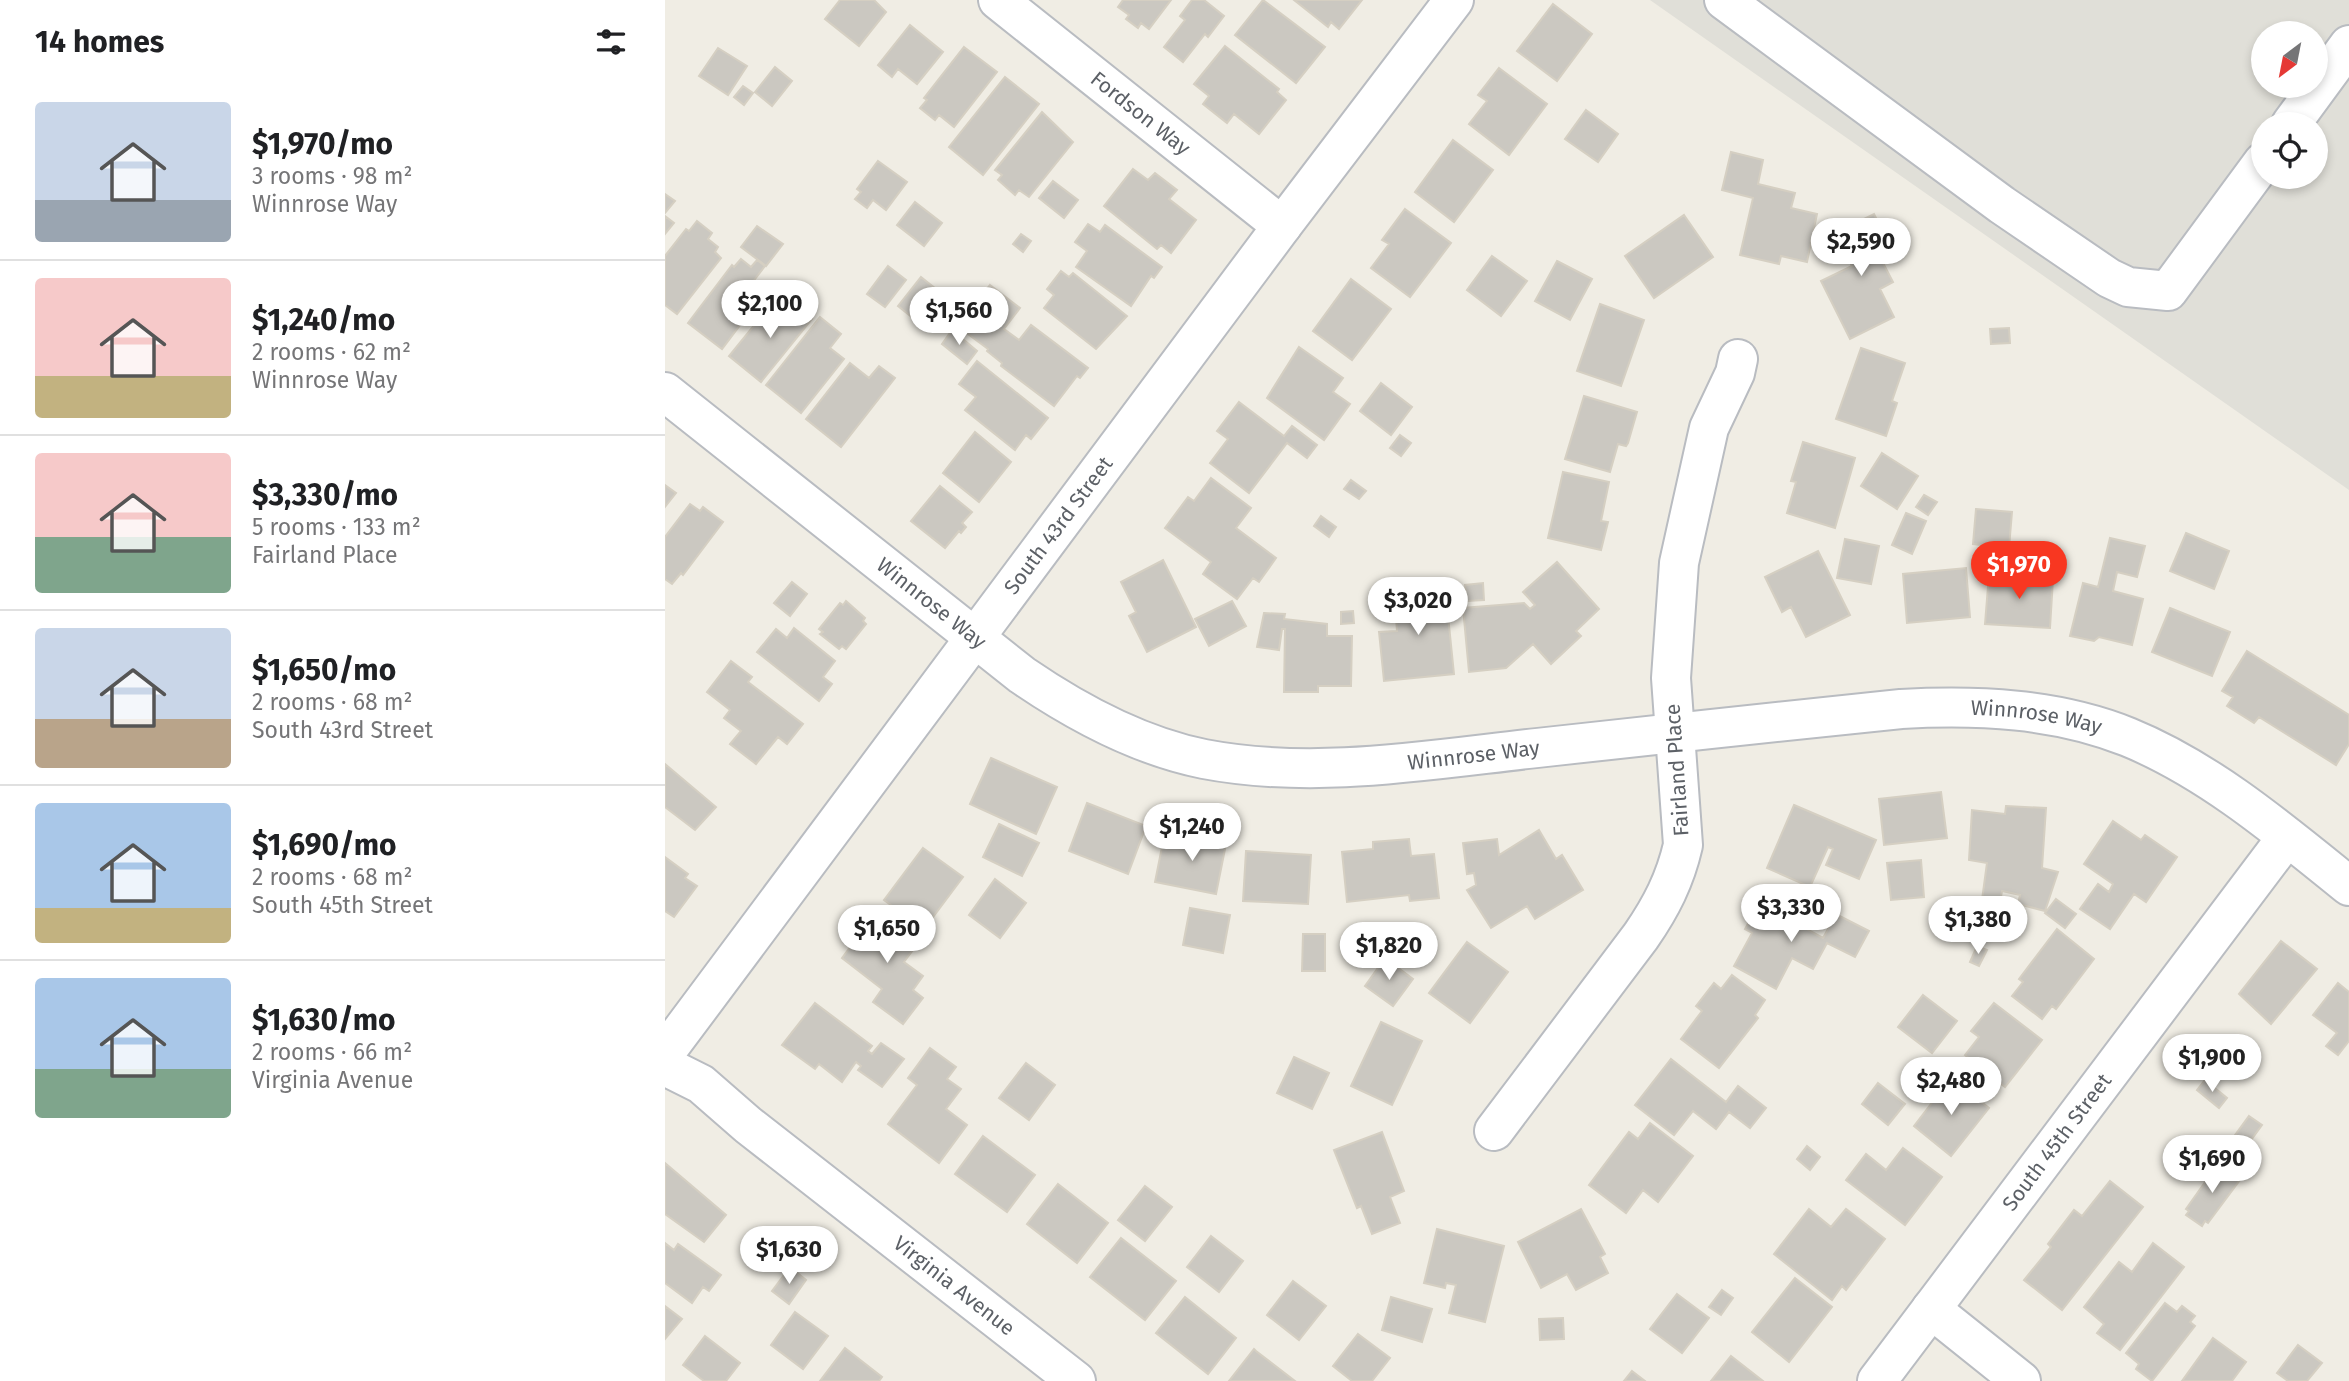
<!DOCTYPE html>
<meta charset="utf-8">
<style>
:root{--surface:#fff;--page:#f6f6f6;--text:#202124;--muted:#757577;--line:#e0e0e0;--accent:#f83721}
body{margin:0;font-family:"Fira Sans",sans-serif;background:var(--page);color:var(--text);height:100vh;display:flex;flex-direction:column;font-size:26px;white-space:nowrap}
*{box-sizing:border-box;margin:0}
p{font-size:23px;color:var(--muted)}
.icon{flex:none;width:38px;height:38px;fill:none;stroke:currentColor;stroke-width:2;stroke-linecap:round;stroke-linejoin:round}
.map{position:relative;flex:1;overflow:hidden}
.side{display:flex;flex-direction:column;background:var(--surface);width:665px}
.side>*{flex:none}
.needle{width:46px;rotate:212deg}
.controls{position:absolute;left:1586px;top:21px;display:grid;gap:14px}
.controls a{display:grid;place-items:center;width:77px;height:77px;border-radius:50%;background:var(--surface);box-shadow:0 4px 10px #0003;font-size:35px}
.price{position:absolute;translate:-50% -60px;padding:0 16px;border-radius:24px;background:#fff;color:#222;font-size:23px;line-height:46px;filter:drop-shadow(0 2px 4px #0008)}
.price::after{content:'';position:absolute;left:50%;top:42px;width:21px;height:16px;margin-left:-10px;background:inherit;clip-path:polygon(0 0,100% 0,50% 100%)}
.price.active{background:var(--accent);color:#fff}
ul{padding:0;list-style:none}
li{display:flex;align-items:center;gap:21px;height:175px;padding:0 35px}
li+li{border-top:2px solid var(--line)}
li span{display:grid;place-items:center;flex:none;width:196px;height:140px;border-radius:7px;color:#555}
li>.icon{margin-inline-start:auto}
span .icon{width:84px;height:84px;fill:#fffc;stroke-width:1}
li b{font-size:30px}
h2{display:flex;justify-content:space-between;align-items:center;height:84px;padding:0 35px;font-size:30px}
main{display:flex;flex:1;min-height:0}
.map>svg:first-child{display:block}
.industrial{fill:#e0dfd8;fill-rule:evenodd}
.building{fill:#cbc8c1;stroke:#d5cfc2;stroke-width:2}
.lines{fill:none;stroke-linecap:round;stroke-linejoin:round}
.minor-casing{stroke:#b9bcc1;stroke-width:42}
.minor{stroke:#fff;stroke-width:38}
.labels{text-anchor:middle;dominant-baseline:central;stroke-width:6;stroke-linejoin:round;paint-order:stroke}
.street-label{font-size:21px;fill:#5c6066;stroke:#fff}
</style>
<main>
<section class="side">
<h2>14 homes<svg class="icon" aria-label="filters" viewBox="0 0 24 24"><path d="M4 7h16M4 17h16"/><circle cx="9" cy="7" r="2"/><circle cx="15" cy="17" r="2"/></svg></h2>
<ul>
<li><span style="background:linear-gradient(#c9d6e8 70%,#9aa5b1 0)"><svg class="icon" aria-label="home" viewBox="0 0 24 24"><path d="M3 11l9-7 9 7M6 9v11h12V9"/></svg></span><div><b>$1,970/mo</b><p>3 rooms · 98 m²</p><p>Winnrose Way</p></div></li>
<li><span style="background:linear-gradient(#f6c9c9 70%,#c2b280 0)"><svg class="icon" aria-label="home" viewBox="0 0 24 24"><path d="M3 11l9-7 9 7M6 9v11h12V9"/></svg></span><div><b>$1,240/mo</b><p>2 rooms · 62 m²</p><p>Winnrose Way</p></div></li>
<li><span style="background:linear-gradient(#f6c9c9 60%,#7fa58c 0)"><svg class="icon" aria-label="home" viewBox="0 0 24 24"><path d="M3 11l9-7 9 7M6 9v11h12V9"/></svg></span><div><b>$3,330/mo</b><p>5 rooms · 133 m²</p><p>Fairland Place</p></div></li>
<li><span style="background:linear-gradient(#c9d6e8 65%,#b9a48a 0)"><svg class="icon" aria-label="home" viewBox="0 0 24 24"><path d="M3 11l9-7 9 7M6 9v11h12V9"/></svg></span><div><b>$1,650/mo</b><p>2 rooms · 68 m²</p><p>South 43rd Street</p></div></li>
<li><span style="background:linear-gradient(#a9c7e8 75%,#c2b280 0)"><svg class="icon" aria-label="home" viewBox="0 0 24 24"><path d="M3 11l9-7 9 7M6 9v11h12V9"/></svg></span><div><b>$1,690/mo</b><p>2 rooms · 68 m²</p><p>South 45th Street</p></div></li>
<li><span style="background:linear-gradient(#a9c7e8 65%,#7fa58c 0)"><svg class="icon" aria-label="home" viewBox="0 0 24 24"><path d="M3 11l9-7 9 7M6 9v11h12V9"/></svg></span><div><b>$1,630/mo</b><p>2 rooms · 66 m²</p><p>Virginia Avenue</p></div></li>
</ul>
</section>
<div class="map">
<svg width="1684" height="1381" viewBox="0 0 1684 1381">
<rect width="100%" height="100%" fill="#f0ede4"/>
<path class="industrial" d="M 985,0 L 1684,0 L 1684,490 ZM 1598,33 L 1650,33 L 1650,86 L 1598,86 ZM 1598,124 L 1650,124 L 1650,177 L 1598,177 Z"/>
<path class="building" d="M 175,0 L 209,0 L 221,12 L 194,46 L 160,19 Z
M 458,0 L 506,0 L 484,29 L 476,23 L 473,28 L 461,19 L 464,15 L 453,7 Z
M 527,0 L 539,0 L 559,16 L 543,37 L 540,34 L 518,62 L 499,47 L 520,20 L 515,16 Z
M 598,0 L 660,47 L 631,83 L 570,35 Z
M 629,0 L 697,0 L 674,29 L 666,22 L 663,27 Z
M 888,4 L 927,34 L 892,81 L 852,51 Z
M 245,25 L 278,52 L 252,84 L 233,69 L 227,77 L 213,65 Z
M 560,46 L 614,89 L 612,92 L 621,100 L 594,134 L 569,114 L 562,123 L 538,104 L 544,96 L 529,84 Z
M 299,47 L 332,72 L 289,127 L 274,115 L 270,120 L 255,108 L 262,100 L 259,98 Z
M 53,48 L 82,66 L 63,95 L 34,76 Z
M 110,67 L 127,81 L 107,106 L 90,92 Z
M 834,68 L 882,104 L 844,155 L 804,124 L 822,101 L 813,95 Z
M 340,77 L 374,104 L 318,175 L 284,147 Z
M 78,86 L 88,93 L 79,105 L 69,97 Z
M 921,110 L 953,134 L 933,162 L 900,139 Z
M 377,112 L 408,142 L 364,197 L 354,190 L 350,195 L 333,180 L 337,175 L 330,170 Z
M 788,140 L 828,170 L 789,222 L 750,192 Z
M 1066,152 L 1098,160 L 1093,184 L 1130,193 L 1126,208 L 1152,214 L 1142,262 L 1116,256 L 1114,264 L 1075,255 L 1088,198 L 1057,190 Z
M 213,161 L 242,182 L 221,210 L 208,200 L 202,208 L 190,199 L 196,192 L 192,189 Z
M 468,169 L 483,180 L 490,173 L 512,190 L 504,199 L 531,220 L 506,253 L 496,245 L 492,249 L 439,206 Z
M 388,181 L 413,200 L 399,218 L 374,198 Z
M 0,194 L 10,201 L 0,213 Z
M 250,202 L 277,223 L 259,246 L 232,225 Z
M 740,209 L 786,243 L 745,297 L 706,268 L 724,244 L 717,240 Z
M 1209,214 L 1227,251 L 1215,257 L 1228,282 L 1215,289 L 1229,317 L 1185,339 L 1156,281 L 1187,266 L 1170,233 Z
M 1019,215 L 1048,257 L 989,298 L 960,256 Z
M 0,216 L 9,223 L 0,234 Z
M 32,221 L 47,233 L 43,239 L 53,247 L 50,252 L 56,258 L 12,314 L 0,305 L 0,256 L 21,229 L 24,231 Z
M 423,224 L 435,232 L 440,225 L 497,267 L 489,278 L 486,276 L 466,306 L 411,267 L 422,251 L 410,242 Z
M 92,226 L 118,244 L 101,266 L 76,247 Z
M 356,234 L 366,241 L 358,252 L 348,244 Z
M 827,256 L 862,281 L 836,316 L 802,290 Z
M 76,259 L 86,267 L 92,260 L 100,266 L 87,283 L 100,292 L 57,349 L 23,323 L 67,265 L 69,267 Z
M 892,261 L 927,279 L 905,320 L 870,301 Z
M 223,266 L 241,280 L 220,307 L 202,294 Z
M 396,271 L 404,277 L 408,273 L 462,316 L 431,349 L 379,308 L 389,295 L 382,289 Z
M 256,277 L 276,293 L 253,322 L 233,306 Z
M 686,279 L 726,309 L 687,360 L 648,331 Z
M 325,285 L 355,308 L 339,329 L 354,340 L 366,325 L 423,368 L 415,378 L 412,376 L 389,406 L 336,366 L 337,363 L 322,351 L 323,349 L 303,334 L 311,323 L 301,316 Z
M 108,302 L 123,313 L 129,305 L 147,319 L 96,382 L 64,356 Z
M 935,304 L 979,320 L 956,386 L 912,371 Z
M 155,317 L 176,334 L 165,348 L 179,359 L 136,413 L 101,385 Z
M 1344,328 L 1345,343 L 1326,344 L 1325,329 Z
M 287,330 L 312,351 L 302,364 L 277,344 Z
M 634,347 L 678,378 L 668,392 L 685,404 L 659,440 L 602,398 Z
M 1196,348 L 1240,363 L 1227,401 L 1232,403 L 1221,436 L 1171,419 Z
M 312,361 L 383,418 L 366,439 L 361,435 L 350,450 L 300,410 L 311,397 L 294,384 Z
M 185,363 L 204,378 L 214,366 L 230,378 L 176,447 L 141,419 Z
M 716,383 L 747,407 L 726,435 L 695,411 Z
M 919,396 L 972,412 L 963,443 L 961,446 L 953,444 L 945,472 L 900,459 Z
M 574,402 L 619,436 L 627,426 L 652,445 L 642,458 L 622,443 L 584,493 L 545,463 L 563,439 L 552,431 Z
M 310,432 L 346,462 L 314,502 L 278,473 Z
M 735,435 L 746,443 L 736,456 L 725,448 Z
M 1138,442 L 1190,458 L 1170,528 L 1122,513 L 1131,482 L 1126,481 Z
M 1217,453 L 1253,476 L 1232,509 L 1196,486 Z
M 898,472 L 944,482 L 936,521 L 943,522 L 936,550 L 883,538 Z
M 546,478 L 586,508 L 571,528 L 611,558 L 594,582 L 588,578 L 572,599 L 538,574 L 546,562 L 500,528 L 523,497 L 529,501 Z
M 686,480 L 701,491 L 694,499 L 679,489 Z
M 0,485 L 11,493 L 0,507 Z
M 275,486 L 307,512 L 297,523 L 301,527 L 296,533 L 294,531 L 280,548 L 246,521 Z
M 1259,495 L 1272,502 L 1263,515 L 1251,507 Z
M 25,504 L 35,511 L 38,507 L 58,522 L 18,575 L 16,573 L 7,584 L 0,579 L 0,537 Z
M 1311,509 L 1347,512 L 1344,548 L 1308,544 Z
M 1241,513 L 1261,521 L 1247,554 L 1227,545 Z
M 656,516 L 671,527 L 664,537 L 649,526 Z
M 1521,533 L 1564,551 L 1549,589 L 1505,571 Z
M 1445,538 L 1480,546 L 1472,577 L 1452,572 L 1448,591 L 1478,599 L 1467,645 L 1434,637 L 1429,641 L 1405,636 L 1418,583 L 1433,587 Z
M 1180,539 L 1214,546 L 1206,584 L 1172,578 Z
M 1153,551 L 1185,615 L 1141,637 L 1126,607 L 1117,612 L 1100,577 Z
M 498,560 L 531,627 L 482,652 L 464,616 L 471,612 L 456,582 Z
M 892,562 L 934,609 L 911,631 L 916,636 L 886,664 L 868,644 L 841,668 L 804,672 L 798,608 L 859,603 L 865,609 L 870,605 L 858,592 Z
M 1301,568 L 1305,617 L 1242,623 L 1238,574 Z
M 1324,574 L 1388,579 L 1385,628 L 1320,624 Z
M 127,582 L 142,594 L 125,616 L 109,603 Z
M 818,583 L 819,600 L 802,601 L 800,585 Z
M 780,586 L 789,674 L 719,681 L 714,632 L 732,631 L 729,592 Z
M 181,601 L 200,618 L 198,621 L 201,624 L 181,649 L 177,646 L 174,649 L 155,634 L 158,632 L 154,629 L 175,603 L 178,605 Z
M 567,601 L 581,626 L 544,646 L 530,619 Z
M 1505,608 L 1565,632 L 1547,676 L 1487,652 Z
M 688,611 L 689,623 L 676,624 L 676,612 Z
M 599,613 L 620,614 L 619,619 L 662,624 L 662,636 L 687,636 L 686,686 L 653,686 L 653,692 L 619,692 L 620,629 L 617,629 L 614,650 L 592,647 Z
M 129,628 L 170,661 L 158,677 L 167,684 L 154,701 L 92,652 L 111,629 L 122,638 Z
M 1582,651 L 1684,715 L 1684,744 L 1671,765 L 1594,717 L 1589,723 L 1562,706 L 1568,697 L 1557,691 Z
M 66,661 L 87,677 L 83,682 L 138,724 L 122,744 L 113,737 L 91,764 L 65,744 L 76,731 L 59,718 L 65,710 L 42,692 Z
M 326,758 L 392,787 L 371,834 L 305,804 Z
M 0,764 L 51,807 L 30,830 L 0,807 Z
M 1276,792 L 1282,838 L 1219,845 L 1214,799 Z
M 422,803 L 481,826 L 463,874 L 404,851 Z
M 1129,805 L 1211,840 L 1194,879 L 1161,865 L 1168,849 L 1163,847 L 1145,887 L 1102,868 Z
M 1341,806 L 1381,808 L 1377,868 L 1393,872 L 1380,911 L 1353,904 L 1355,895 L 1337,891 L 1335,903 L 1317,900 L 1322,863 L 1304,860 L 1307,810 L 1340,814 Z
M 1448,821 L 1476,840 L 1480,835 L 1512,857 L 1481,902 L 1469,894 L 1445,929 L 1415,909 L 1433,884 L 1444,892 L 1448,884 L 1419,864 Z
M 334,824 L 374,843 L 357,876 L 318,857 Z
M 874,830 L 891,859 L 897,855 L 918,890 L 870,919 L 862,906 L 826,928 L 802,890 L 811,885 L 809,873 L 802,874 L 798,843 L 832,839 L 834,855 Z
M 533,833 L 562,839 L 551,894 L 490,882 L 499,837 L 531,843 Z
M 744,839 L 746,856 L 769,854 L 774,898 L 745,901 L 744,895 L 682,902 L 677,852 L 708,849 L 708,842 Z
M 258,848 L 298,877 L 259,929 L 219,900 Z
M 581,851 L 646,855 L 643,904 L 578,901 Z
M 0,857 L 23,874 L 20,878 L 32,886 L 9,917 L 0,911 Z
M 1256,860 L 1259,897 L 1226,900 L 1222,863 Z
M 330,879 L 361,903 L 335,938 L 304,915 Z
M 1391,899 L 1411,914 L 1400,928 L 1380,913 Z
M 1094,903 L 1158,938 L 1171,914 L 1204,931 L 1190,957 L 1162,943 L 1148,969 L 1127,958 L 1111,989 L 1069,966 L 1087,933 L 1080,929 Z
M 525,908 L 565,915 L 558,953 L 518,945 Z
M 212,911 L 254,942 L 239,962 L 258,976 L 248,990 L 258,998 L 238,1024 L 208,1002 L 217,989 L 177,958 Z
M 1392,929 L 1429,959 L 1391,1009 L 1387,1006 L 1377,1019 L 1347,996 L 1358,982 L 1354,979 Z
M 638,934 L 660,934 L 660,971 L 637,971 Z
M 1616,941 L 1652,969 L 1606,1024 L 1574,994 Z
M 802,942 L 843,972 L 805,1023 L 764,993 Z
M 1312,946 L 1322,950 L 1314,966 L 1305,962 Z
M 720,958 L 748,979 L 728,1006 L 700,986 Z
M 1067,975 L 1100,1000 L 1090,1015 L 1093,1018 L 1054,1068 L 1016,1039 L 1037,1011 L 1031,1006 L 1049,983 L 1056,989 Z
M 1673,983 L 1684,992 L 1684,1041 L 1673,1055 L 1661,1046 L 1672,1033 L 1648,1015 Z
M 1258,995 L 1292,1021 L 1267,1053 L 1233,1027 Z
M 150,1003 L 207,1046 L 203,1051 L 207,1054 L 216,1043 L 239,1059 L 217,1087 L 193,1070 L 196,1066 L 191,1062 L 177,1082 L 154,1064 L 150,1069 L 117,1045 Z
M 1329,1003 L 1377,1040 L 1340,1087 L 1300,1055 L 1314,1037 L 1306,1031 Z
M 716,1022 L 757,1041 L 727,1105 L 686,1086 Z
M 265,1048 L 291,1067 L 282,1079 L 296,1089 L 281,1109 L 302,1125 L 274,1163 L 223,1124 L 252,1085 L 243,1078 Z
M 629,1057 L 664,1073 L 647,1109 L 612,1093 Z
M 1006,1059 L 1061,1102 L 1073,1086 L 1101,1108 L 1085,1128 L 1064,1112 L 1051,1129 L 1028,1111 L 1009,1135 L 970,1105 Z
M 361,1063 L 390,1085 L 364,1120 L 334,1098 Z
M 1286,1078 L 1324,1108 L 1286,1156 L 1249,1126 Z
M 1540,1080 L 1562,1098 L 1554,1108 L 1532,1090 Z
M 1213,1083 L 1240,1104 L 1223,1125 L 1197,1104 Z
M 1584,1116 L 1597,1125 L 1578,1151 L 1565,1142 Z
M 985,1123 L 1028,1156 L 993,1202 L 978,1190 L 961,1213 L 924,1185 L 964,1132 L 973,1139 Z
M 717,1132 L 739,1191 L 725,1197 L 735,1223 L 707,1234 L 696,1206 L 692,1208 L 669,1150 Z
M 318,1136 L 370,1175 L 342,1212 L 290,1174 Z
M 1142,1146 L 1155,1157 L 1145,1170 L 1132,1159 Z
M 1238,1148 L 1277,1177 L 1240,1225 L 1181,1180 L 1201,1154 L 1221,1170 Z
M 0,1163 L 61,1215 L 39,1242 L 0,1214 Z
M 1553,1164 L 1575,1180 L 1543,1223 L 1540,1221 L 1537,1226 L 1521,1215 L 1524,1211 L 1521,1209 Z
M 1445,1181 L 1478,1207 L 1397,1310 L 1359,1280 L 1386,1247 L 1383,1244 L 1409,1210 L 1417,1216 Z
M 393,1184 L 443,1223 L 412,1263 L 362,1224 Z
M 480,1186 L 507,1207 L 480,1241 L 453,1220 Z
M 916,1209 L 940,1254 L 935,1257 L 943,1273 L 911,1290 L 902,1274 L 876,1288 L 853,1242 Z
M 1144,1209 L 1166,1227 L 1181,1209 L 1220,1239 L 1181,1290 L 1177,1286 L 1167,1300 L 1109,1254 Z
M 772,1229 L 839,1246 L 820,1322 L 784,1313 L 791,1285 L 781,1283 L 780,1288 L 759,1283 Z
M 546,1236 L 578,1261 L 554,1292 L 522,1267 Z
M 456,1238 L 511,1281 L 480,1320 L 425,1277 Z
M 0,1243 L 9,1250 L 13,1244 L 56,1275 L 44,1291 L 38,1287 L 27,1303 L 0,1283 Z
M 1488,1243 L 1519,1267 L 1455,1350 L 1432,1333 L 1439,1324 L 1419,1307 L 1454,1262 L 1467,1272 Z
M 125,1267 L 141,1280 L 124,1304 L 107,1291 Z
M 1130,1278 L 1167,1307 L 1124,1362 L 1087,1332 Z
M 628,1281 L 661,1306 L 634,1340 L 602,1315 Z
M 1057,1290 L 1068,1298 L 1056,1315 L 1044,1307 Z
M 1012,1294 L 1044,1318 L 1017,1353 L 985,1329 Z
M 520,1297 L 571,1338 L 543,1374 L 491,1333 Z
M 726,1297 L 767,1309 L 757,1342 L 717,1330 Z
M 1500,1303 L 1512,1312 L 1517,1306 L 1530,1316 L 1525,1322 L 1530,1326 L 1487,1381 L 1471,1369 L 1474,1364 L 1461,1353 Z
M 0,1306 L 17,1319 L 0,1339 Z
M 130,1312 L 163,1336 L 138,1369 L 106,1345 Z
M 898,1318 L 899,1339 L 875,1340 L 874,1319 Z
M 693,1334 L 725,1358 L 707,1381 L 687,1381 L 668,1366 Z
M 40,1336 L 75,1363 L 61,1381 L 39,1381 L 18,1365 Z
M 1548,1338 L 1581,1362 L 1567,1381 L 1517,1381 Z
M 1633,1345 L 1657,1363 L 1642,1381 L 1623,1381 L 1612,1373 Z
M 180,1348 L 217,1377 L 214,1381 L 155,1381 Z
M 589,1349 L 591,1351 L 630,1381 L 564,1381 Z
M 1066,1356 L 1098,1381 L 1046,1381 Z
M 967,1371 L 980,1381 L 959,1381 Z"/>
<g class="lines">
<g class="minor-casing">
<g id="minor">
<path id="s1" d="M 333,0 L 617,226"/>
<path d="M 1059,0 L 1337,205 L 1444,278 L 1463,287 L 1503,291 L 1598,162"/>
<path d="M 1626,124 L 1684,45"/>
<path id="s2" d="M 0,392 L 357,675 C 411,712 474,746 539,759 C 649,780 763,760 872,748 C 993,734 1115,722 1236,709 C 1313,705 1391,708 1463,737 C 1544,770 1616,831 1684,886"/>
<path id="s3" d="M 0,1053 L 617,226 L 789,0"/>
<path id="s4" d="M 0,1066 L 36,1084 L 83,1125 L 411,1381"/>
<path d="M 829,1131 L 976,936 C 996,907 1010,880 1018,845 L 1006,678 L 1014,563 L 1044,428 L 1070,373 L 1073,359"/>
<path d="M 1266,1309 L 1356,1381"/>
<path id="s5" d="M 1212,1381 L 1622,837"/>
</g>
</g>
<use href="#minor" class="minor"/>
</g>
<g class="labels">
<g class="street-label">
<text stroke="none"><textPath href="#s1" startOffset="182">Fordson Way</textPath></text>
<text stroke="none"><textPath href="#s3" startOffset="658">South 43rd Street</textPath></text>
<text stroke="none"><textPath href="#s2" startOffset="340">Winnrose Way</textPath></text>
<text stroke="none"><textPath href="#s2" startOffset="1494">Winnrose Way</textPath></text>
<text stroke="none"><textPath href="#s2" startOffset="928">Winnrose Way</textPath></text>
<text transform="translate(1012 770) rotate(-94)">Fairland Place</text>
<text stroke="none"><textPath href="#s5" startOffset="299">South 45th Street</textPath></text>
<text stroke="none"><textPath href="#s4" startOffset="364">Virginia Avenue</textPath></text>
</g>
</g>
</svg>
<div class="controls">
<a><svg class="needle" viewBox="-14 -14 28 28"><path d="M0-13l5 13h-10z" fill="#e53935"/><path d="M0 13l5-13h-10z" fill="#757577"/></svg></a>
<a><svg class="icon" aria-label="locate" viewBox="0 0 24 24"><circle cx="12" cy="12" r="6"/><path d="M12 2v4M12 18v4M2 12h4M18 12h4"/></svg></a>
</div>
<b class="price" style="left:1196px;top:278px">$2,590</b>
<b class="price" style="left:105px;top:340px">$2,100</b>
<b class="price" style="left:294px;top:347px">$1,560</b>
<b class="price active" style="left:1354px;top:601px">$1,970</b>
<b class="price" style="left:753px;top:637px">$3,020</b>
<b class="price" style="left:527px;top:863px">$1,240</b>
<b class="price" style="left:1126px;top:944px">$3,330</b>
<b class="price" style="left:1313px;top:956px">$1,380</b>
<b class="price" style="left:222px;top:965px">$1,650</b>
<b class="price" style="left:724px;top:982px">$1,820</b>
<b class="price" style="left:1547px;top:1094px">$1,900</b>
<b class="price" style="left:1286px;top:1117px">$2,480</b>
<b class="price" style="left:1547px;top:1195px">$1,690</b>
<b class="price" style="left:124px;top:1286px">$1,630</b>
</div>
</main>
